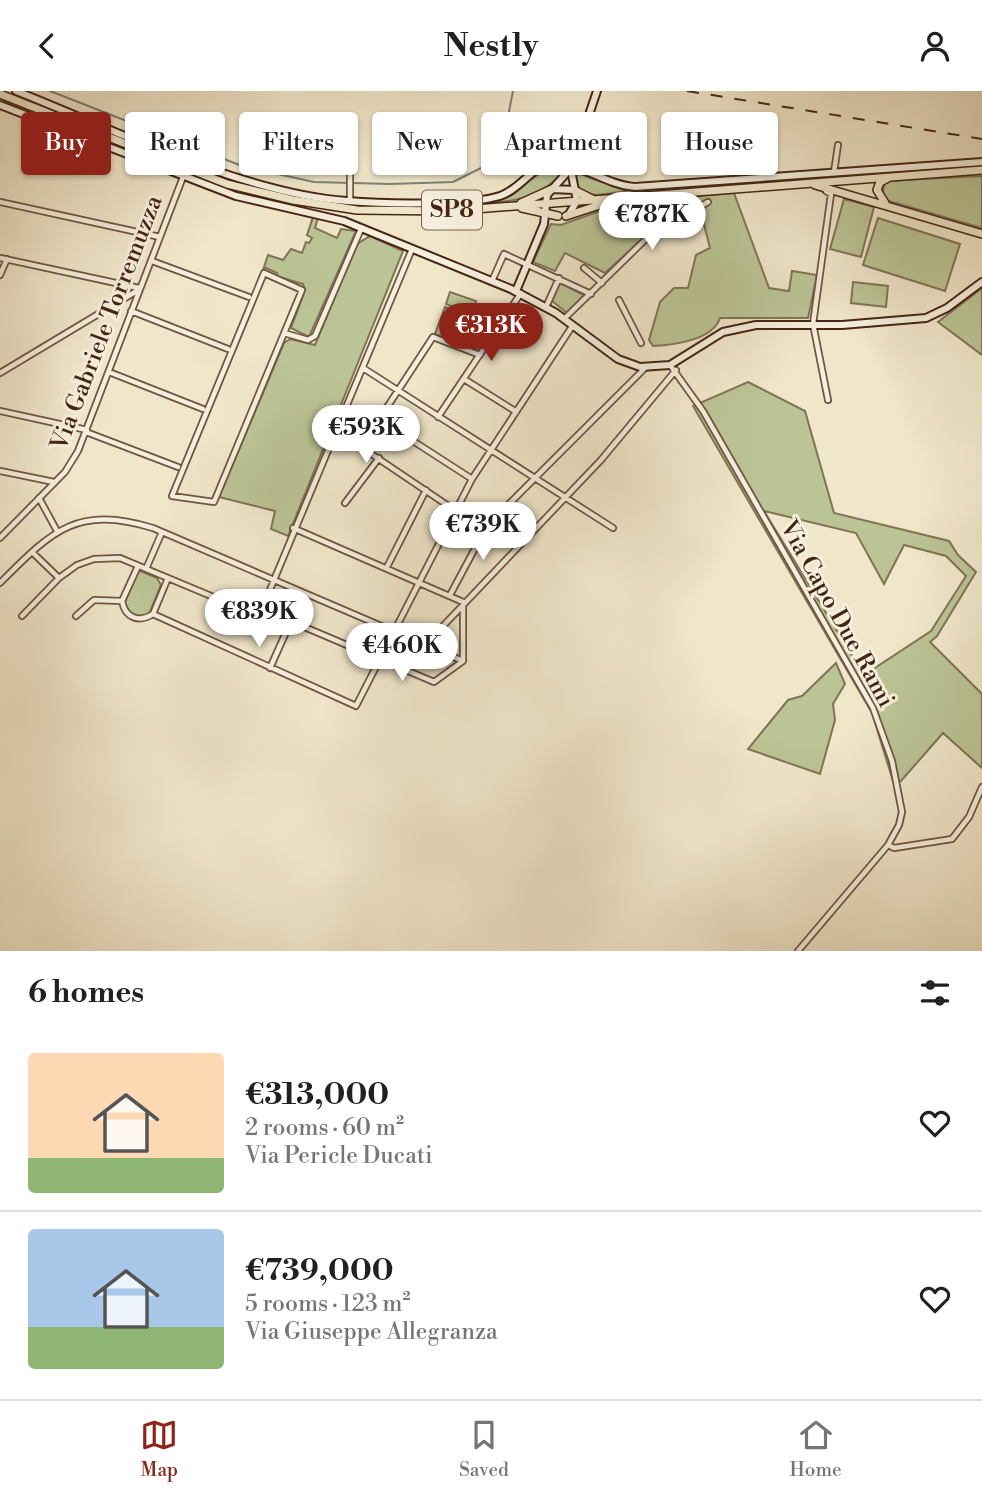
<!DOCTYPE html>
<meta charset="utf-8">
<style>
:root{--surface:#fff;--page:#f2f2f2;--text:#202124;--muted:#757577;--line:#e0e0e0;--accent:#8f2418}
body{margin:0;font-family:"Libre Bodoni",serif;background:var(--page);color:var(--text);height:100vh;display:flex;flex-direction:column;font-size:26px;white-space:nowrap}
*{box-sizing:border-box;margin:0}
p{font-size:23px;color:var(--muted)}
.icon{flex:none;width:38px;height:38px;fill:none;stroke:currentColor;stroke-width:2;stroke-linecap:round;stroke-linejoin:round}
.map{position:relative;height:860px;overflow:hidden}
.panel{display:flex;flex-direction:column;background:var(--surface);flex:1}
.panel>*{flex:none}
.guide{position:absolute;left:21px;top:21px;width:942px;height:63px;display:flex;gap:14px}
.price{position:absolute;translate:-50% -60px;padding:0 16px;border-radius:24px;background:#fff;color:#222;font-size:23px;line-height:46px;filter:drop-shadow(0 2px 4px #0008)}
.price::after{content:'';position:absolute;left:50%;top:42px;width:21px;height:16px;margin-left:-10px;background:inherit;clip-path:polygon(0 0,100% 0,50% 100%)}
.price.selected{background:var(--accent);color:#fff}
ul{padding:0;list-style:none}
li{display:flex;align-items:center;gap:21px;height:175px;padding:0 28px}
li+li{border-top:2px solid var(--line)}
li span{display:grid;place-items:center;flex:none;width:196px;height:140px;border-radius:7px;color:#555}
li>.icon{margin-inline-start:auto}
span .icon{width:84px;height:84px;fill:#fffc;stroke-width:1}
li b{font-size:30px}
h2{display:flex;justify-content:space-between;align-items:center;height:84px;padding:0 28px;font-size:30px}
.pill{padding:0 24px;border-radius:7px;background:var(--surface);box-shadow:0 2px 5px #0004;font-size:24px;line-height:63px}
.pill.selected{background:var(--accent);color:#fff}
header{display:flex;justify-content:space-between;align-items:center;height:91px;padding:0 28px;background:var(--surface);font-size:32px;font-weight:700}
.tabs{display:flex;justify-content:space-around;align-items:center;height:98px;border-top:2px solid var(--line);background:var(--surface);font-size:19px;color:var(--muted)}
.tabs a{display:grid;justify-items:center;gap:4px}
.tabs .selected{color:var(--accent)}
.map>svg:first-child{display:block}
.green{fill:#bbc496;stroke:#807454;stroke-width:2;fill-rule:evenodd}
.lines{fill:none;stroke-linecap:round;stroke-linejoin:round}
.stream{stroke:#788275;stroke-width:2}
.street-casing{stroke:#705541;stroke-width:8}
.secondary-casing{stroke:#452513;stroke-width:10}
.primary-casing{stroke:#452513;stroke-width:10}
.street{stroke:#f5efdd;stroke-width:4.5}
.secondary{stroke:#f5efdd;stroke-width:6}
.primary{stroke:#f0e6ca;stroke-width:7}
.rail{stroke:#452513;stroke-width:2;stroke-dasharray:12 12;stroke-linecap:butt}
.labels{text-anchor:middle;dominant-baseline:central;stroke-width:6;stroke-linejoin:round;paint-order:stroke}
.shield{fill:#f5efdd;stroke:#7a6250;stroke-width:2}
.shield-label{font-size:23px;font-weight:bold;fill:#452513}
.street-label{font-size:24px;fill:#452513;stroke:#f5efdd}
</style>
<header><svg class="icon" aria-label="back" viewBox="0 0 24 24"><path d="M15 5l-7 7 7 7"/></svg>Nestly<svg class="icon" aria-label="person" viewBox="0 0 24 24"><circle cx="12" cy="8" r="4"/><path d="M4 21q1-7 8-7t8 7"/></svg></header>
<div class="map">
<svg width="982" height="860" viewBox="0 0 982 860">
<rect width="100%" height="100%" fill="#f0e6ca"/>
<filter id="stains"><feTurbulence type="fractalNoise" baseFrequency=".00286" numOctaves="4"/><feColorMatrix values="0 0 0 0 .2 0 0 0 0 .09 0 0 0 0 .02 0 0 0 .5 -.17"/></filter>
<radialGradient id="worn" r=".72"><stop offset=".6" stop-color="#630" stop-opacity="0"/><stop offset="1" stop-color="#630" stop-opacity=".3"/></radialGradient>
<path class="green" d="M 31,35 L 51,42 L 42,63 L 23,57 Z
M 52,43 L 77,53 L 69,73 L 45,64 Z
M 548,78 L 559,79 L 562,82 C 543,104 519,111 492,111 C 517,107 526,87 548,78 Z
M 580,83 L 627,100 C 609,102 585,111 575,91 L 575,85 Z
M 982,85 L 982,137 L 882,108 L 885,90 Z
M 734,102 L 769,197 L 789,200 L 792,180 L 817,184 L 808,227 L 720,227 C 713,249 674,254 653,255 L 649,249 L 660,211 L 674,197 L 688,197 L 696,164 L 710,157 L 699,114 L 675,118 L 605,182 L 565,162 L 555,180 L 533,171 L 551,133 L 561,134 L 622,112 Z
M 844,108 L 874,116 L 861,166 L 830,158 Z
M 313,126 L 318,127 L 315,137 L 337,147 L 341,138 L 356,140 L 309,246 L 291,237 L 305,199 L 303,193 L 276,185 L 277,182 L 266,177 L 263,179 L 268,164 L 283,169 L 291,158 L 302,162 L 306,151 L 309,152 L 312,147 L 307,144 Z
M 878,127 L 960,153 L 945,200 L 863,174 Z
M 370,145 L 403,160 L 288,445 L 271,438 L 275,420 L 219,406 L 284,252 L 290,248 L 315,254 L 357,153 Z
M 853,191 L 888,195 L 886,216 L 851,212 Z
M 560,192 L 584,204 L 567,222 L 552,210 Z
M 982,197 L 982,264 L 938,231 Z
M 450,201 L 476,210 L 471,224 L 446,213 Z
M 445,216 L 471,226 L 460,253 L 435,243 Z
M 748,291 L 805,320 L 834,422 L 949,450 L 958,464 L 976,481 L 937,545 L 930,551 L 982,603 L 982,677 L 943,642 L 901,690 L 894,693 L 872,622 L 693,315 ZM 764,420 L 856,442 L 884,493 L 904,454 L 946,465 L 966,485 L 931,540 L 864,584 Z
M 138,479 L 157,487 L 161,494 L 150,521 L 144,527 L 130,523 L 124,513 Z
M 836,572 L 845,593 L 833,613 L 835,629 L 820,683 L 748,658 L 788,609 L 802,605 Z"/>
<g class="lines">
<path class="stream" d="M 50,0 L 242,75 L 314,91 L 390,93 L 453,91 L 481,77 L 491,67 L 504,46 L 513,0"/>
<g class="street-casing">
<path id="street" d="M 834,81 L 838,54
M 350,82 L 350,111
M 826,100 L 831,103 L 813,233 L 828,309
M 0,111 L 160,146
M 0,167 L 139,197
M 152,170 L 249,206
M 584,177 L 602,192
M 264,182 L 302,199 L 214,411 L 172,405 Z
M 0,184 L 7,168
M 492,190 L 504,163 L 591,203
M 619,209 L 641,252
M 546,216 L 559,187
M 131,220 L 228,258
M 564,228 L 649,145 L 708,111
M 284,242 L 308,249 L 315,245 L 361,138
M 670,274 L 703,320 L 873,617 L 892,670 L 902,721 L 899,734 L 888,754 L 798,860
M 363,277 L 613,437
M 109,281 L 203,318
M 0,282 L 140,198
M 464,288 L 515,320
M 0,320 L 87,339
M 438,326 L 521,202
M 379,328 L 472,388
M 86,341 L 178,376
M 0,380 L 54,391
M 39,407 L 57,440
M 345,412 L 379,367
M 456,420 L 361,356 L 433,246 L 480,264
M 0,447 L 65,381 L 78,360 L 183,86
M 32,461 L 59,487
M 138,475 L 122,510 C 125,527 139,532 153,523 L 168,487
M 387,476 L 426,399
M 146,478 L 162,441
M 0,492 C 52,440 76,414 153,437 L 463,570
M 450,504 L 487,435 L 645,277
M 262,518 L 434,591 L 463,570 L 463,511 L 293,437
M 153,523 L 356,615 L 472,388 L 573,234
M 22,525 L 59,487 L 77,474 L 94,468 L 120,467 L 259,525 L 412,158
M 76,525 L 94,509 L 122,510
M 424,555 L 601,369 L 676,279
M 270,577 L 291,530
M 888,754 L 894,757 L 952,748 L 969,726 L 982,696"/>
</g>
<g class="secondary-casing">
<path id="secondary" d="M 16,0 C 112,38 245,103 347,110 C 383,113 468,115 500,105 C 522,98 534,70 559,72 C 584,75 608,94 635,96 L 982,71
M 0,14 L 236,105 L 344,130 L 511,198 L 556,222 L 618,268 L 640,276 L 670,274 L 723,241 L 756,234 L 842,234 L 926,227 L 947,217 L 982,191
M 552,98 L 574,99
M 569,123 L 577,110 L 571,79
M 516,200 L 544,133 L 547,104 L 571,77 L 597,0"/>
</g>
<g class="primary-casing">
<path id="primary" d="M 0,3 L 227,93 L 293,109 L 357,119 L 449,120 L 982,79
M 815,94 L 982,143
M 574,99 L 592,108
M 521,112 L 552,98
M 885,112 L 877,99 L 880,91 L 888,87
M 522,117 L 558,125
M 566,125 L 609,111"/>
</g>
<use href="#street" class="street"/>
<use href="#secondary" class="secondary"/>
<use href="#primary" class="primary"/>
<path class="rail" d="M 687,0 L 982,48"/>
</g>
<g class="labels">
<rect class="shield" x="422" y="99.5" width="60" height="39" rx="5"/>
<g class="shield-label">
<text x="452" y="119">SP8</text>
</g>
<g class="street-label">
<text transform="translate(107 232) rotate(-69)">Via Gabriele Torremuzza</text>
<text transform="translate(837 523) rotate(61)">Via Capo Due Rami</text>
</g>
</g>
<rect width="100%" height="100%" filter="url(#stains)"/>
<rect width="100%" height="100%" fill="url(#worn)"/>
</svg>
<b class="price" style="left:652px;top:161px">€787K</b>
<b class="price selected" style="left:491px;top:272px">€313K</b>
<b class="price" style="left:366px;top:374px">€593K</b>
<b class="price" style="left:483px;top:471px">€739K</b>
<b class="price" style="left:259px;top:558px">€839K</b>
<b class="price" style="left:402px;top:592px">€460K</b>
<div class="guide">
<a class="pill selected">Buy</a>
<a class="pill">Rent</a>
<a class="pill">Filters</a>
<a class="pill">New</a>
<a class="pill">Apartment</a>
<a class="pill">House</a>
</div>
</div>
<section class="panel">
<h2>6 homes<svg class="icon" aria-label="filters" viewBox="0 0 24 24"><path d="M4 7h16M4 17h16"/><circle cx="9" cy="7" r="2"/><circle cx="15" cy="17" r="2"/></svg></h2>
<ul>
<li><span style="background:linear-gradient(#ffd9b3 75%,#8fb573 0)"><svg class="icon" aria-label="home" viewBox="0 0 24 24"><path d="M3 11l9-7 9 7M6 9v11h12V9"/></svg></span><div><b>€313,000</b><p>2 rooms · 60 m²</p><p>Via Pericle Ducati</p></div><svg class="icon" aria-label="heart" viewBox="0 0 24 24"><path d="M12 20l-8-8c-3-5 5-10 8-4 3-6 11-1 8 4z"/></svg></li>
<li><span style="background:linear-gradient(#a9c7e8 70%,#8fb573 0)"><svg class="icon" aria-label="home" viewBox="0 0 24 24"><path d="M3 11l9-7 9 7M6 9v11h12V9"/></svg></span><div><b>€739,000</b><p>5 rooms · 123 m²</p><p>Via Giuseppe Allegranza</p></div><svg class="icon" aria-label="heart" viewBox="0 0 24 24"><path d="M12 20l-8-8c-3-5 5-10 8-4 3-6 11-1 8 4z"/></svg></li>
</ul>
</section>
<nav class="tabs">
<a class="selected"><svg class="icon" aria-label="map" viewBox="0 0 24 24"><path d="M3 6l6-2 6 2 6-2v14l-6 2-6-2-6 2zM9 4v14M15 6v14"/></svg>Map</a>
<a><svg class="icon" aria-label="saved" viewBox="0 0 24 24"><path d="M7 4h10v16l-5-4-5 4z"/></svg>Saved</a>
<a><svg class="icon" aria-label="home" viewBox="0 0 24 24"><path d="M3 11l9-7 9 7M6 9v11h12V9"/></svg>Home</a>
</nav>
